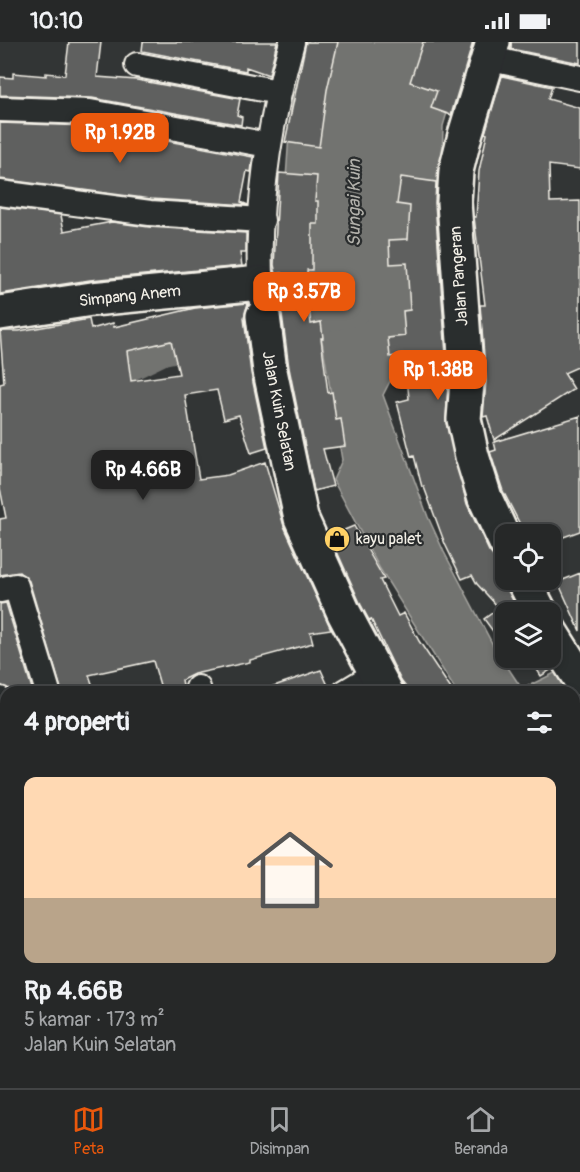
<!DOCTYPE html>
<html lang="id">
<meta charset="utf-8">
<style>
:root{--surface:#262828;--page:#323434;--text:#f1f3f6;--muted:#a4a6a8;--line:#424445;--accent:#ea580c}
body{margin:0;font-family:Pangolin,sans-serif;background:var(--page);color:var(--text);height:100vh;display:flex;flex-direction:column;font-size:22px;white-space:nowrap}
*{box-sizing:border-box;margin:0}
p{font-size:20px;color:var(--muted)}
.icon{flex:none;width:33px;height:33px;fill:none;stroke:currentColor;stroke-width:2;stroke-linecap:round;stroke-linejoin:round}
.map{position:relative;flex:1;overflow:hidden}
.side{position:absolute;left:0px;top:644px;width:580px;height:404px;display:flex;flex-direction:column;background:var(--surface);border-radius:18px 18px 0 0;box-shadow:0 3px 9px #0003,0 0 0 2px var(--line)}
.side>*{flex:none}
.fabs{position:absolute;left:495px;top:482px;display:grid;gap:12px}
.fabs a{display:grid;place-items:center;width:66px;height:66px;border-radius:12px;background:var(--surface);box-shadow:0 3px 9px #0003,0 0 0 2px var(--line);font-size:30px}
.price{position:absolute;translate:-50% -51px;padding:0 14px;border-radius:12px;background:var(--accent);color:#fff;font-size:20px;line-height:39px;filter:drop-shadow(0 2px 3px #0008)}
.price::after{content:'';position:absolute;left:50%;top:36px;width:18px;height:14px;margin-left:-9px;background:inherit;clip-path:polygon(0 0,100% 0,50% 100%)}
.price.active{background:#222;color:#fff}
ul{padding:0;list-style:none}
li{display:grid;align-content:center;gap:12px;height:318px;padding:0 24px}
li+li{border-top:2px solid var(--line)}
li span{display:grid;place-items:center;height:186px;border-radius:12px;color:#555}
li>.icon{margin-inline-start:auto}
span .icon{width:108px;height:108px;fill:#fffc;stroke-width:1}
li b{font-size:26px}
h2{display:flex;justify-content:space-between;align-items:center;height:72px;padding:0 24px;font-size:26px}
.status{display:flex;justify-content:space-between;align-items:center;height:42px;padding:0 30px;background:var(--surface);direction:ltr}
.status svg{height:16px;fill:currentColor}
.dock{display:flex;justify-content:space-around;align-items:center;height:84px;border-top:2px solid var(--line);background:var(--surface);font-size:16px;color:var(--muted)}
.dock a{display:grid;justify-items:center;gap:3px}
.dock .active{color:var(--accent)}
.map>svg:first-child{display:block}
.water{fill:#727370;stroke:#a6a5a0;stroke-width:1.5}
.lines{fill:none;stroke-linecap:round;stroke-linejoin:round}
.river{stroke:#727370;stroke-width:36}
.building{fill:#5f605f;stroke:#f4f1e8;stroke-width:1.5;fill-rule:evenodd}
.street-casing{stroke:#f4f1e8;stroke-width:28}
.secondary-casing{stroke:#f4f1e8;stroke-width:38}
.street{stroke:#2a2d2e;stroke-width:24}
.secondary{stroke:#2a2d2e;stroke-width:33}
.labels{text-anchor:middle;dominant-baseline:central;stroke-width:4.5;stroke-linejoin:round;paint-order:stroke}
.street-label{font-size:16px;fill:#f4f1e8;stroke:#2a2d2e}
.poi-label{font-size:16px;fill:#f4f1e8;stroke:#2a2d2e;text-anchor:start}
.water-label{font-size:18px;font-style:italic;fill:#b3b2ac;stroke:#2a2d2e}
</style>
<div class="status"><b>10:10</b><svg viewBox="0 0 49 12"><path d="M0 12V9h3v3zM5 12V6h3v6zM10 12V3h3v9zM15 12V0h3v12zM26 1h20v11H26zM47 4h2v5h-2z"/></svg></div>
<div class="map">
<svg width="580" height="1046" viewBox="0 0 580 1046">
<rect width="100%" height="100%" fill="#323535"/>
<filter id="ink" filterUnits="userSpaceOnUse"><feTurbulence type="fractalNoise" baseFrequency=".0167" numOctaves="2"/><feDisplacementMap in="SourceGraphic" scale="12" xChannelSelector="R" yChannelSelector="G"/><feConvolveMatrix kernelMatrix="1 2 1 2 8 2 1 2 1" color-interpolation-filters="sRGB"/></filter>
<g filter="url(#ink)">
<path class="water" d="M 308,0 L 468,0 L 443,84 L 439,244 L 383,353 L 428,475 L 444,510 L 493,603 L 522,647 L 565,626 L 580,649 L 580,823 L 574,814 L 574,650 L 456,649 L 380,527 L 333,438 L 342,418 L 319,281 L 283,180 L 291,64 Z"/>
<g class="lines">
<path class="river" d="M 99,360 L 110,337 L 125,323 L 162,305 L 353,266"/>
</g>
<path class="building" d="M 69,0 L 101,0 L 97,35 L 137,38 L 240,57 L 237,73 L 242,75 L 241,83 L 92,56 L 0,53 L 0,35 L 13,36 L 13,31 L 46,34 L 46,31 L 65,33 Z
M 143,0 L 277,0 L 269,33 L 246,25 L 246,29 L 142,9 Z
M 306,0 L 338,0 L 327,48 L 319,105 L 285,100 Z
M 423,0 L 473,0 L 451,73 L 431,66 L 437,49 L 410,40 Z
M 511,0 L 580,0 L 580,21 L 511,7 Z
M 502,34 L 552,45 L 548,57 L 580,66 L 580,127 L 549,123 L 550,160 L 580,159 L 580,324 L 564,331 L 574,347 L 494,398 L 487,374 L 483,375 L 486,339 L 480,263 L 485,263 L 474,175 L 476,175 L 479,129 L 487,92 L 485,91 Z
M 0,81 L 88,84 L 253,115 L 251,130 L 247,129 L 241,160 L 248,163 L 151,157 L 0,137 Z
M 279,131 L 317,134 L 315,159 L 318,159 L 318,182 L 312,182 L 312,228 L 307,228 L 308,258 L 311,282 L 321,280 L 323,296 L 321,296 L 328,351 L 332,350 L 336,378 L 341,377 L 345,404 L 323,407 L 333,444 L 314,449 L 289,326 L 282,272 L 274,260 L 277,247 L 284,246 L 282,231 L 276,232 L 274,223 Z
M 401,135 L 436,140 L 435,161 L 448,340 L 446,381 L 467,462 L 489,509 L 495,516 L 503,519 L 506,545 L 519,570 L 506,570 L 506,607 L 484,577 L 499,566 L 477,542 L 472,533 L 462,537 L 445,502 L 424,445 L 422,445 L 414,414 L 411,415 L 397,360 L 409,357 L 406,323 L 397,324 L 396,314 L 390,315 L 388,296 L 405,294 L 403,269 L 410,268 L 407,221 L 390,222 L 389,198 L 408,197 L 410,164 L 397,162 Z
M 0,165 L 61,173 L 64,189 L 112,180 L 149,185 L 246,191 L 246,211 L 240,211 L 242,224 L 90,238 L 0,252 Z
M 248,261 L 244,276 L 251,331 L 267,406 L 251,411 L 239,373 L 224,377 L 217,348 L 185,353 L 199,437 L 228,433 L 265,420 L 284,484 L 331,587 L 310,590 L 313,601 L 250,618 L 250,620 L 194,632 L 182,638 L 184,650 L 162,650 L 153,619 L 89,633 L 95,650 L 62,650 L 29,539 L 19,530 L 0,533 L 0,477 L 6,476 L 0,446 L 0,342 L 4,341 L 0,289 L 19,289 L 89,277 L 91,287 L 113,281 L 114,285 L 195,266 ZM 171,299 L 179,332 L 131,339 L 127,309 Z
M 580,374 L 580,489 L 550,500 L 550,492 L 525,492 L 503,449 L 490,410 L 496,408 L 494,400 Z
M 354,484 L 384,537 L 380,538 L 398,574 L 404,571 L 419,599 L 453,650 L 410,650 L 401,639 L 371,577 L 369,578 L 361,563 L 330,494 Z
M 580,531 L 580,589 L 558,540 Z
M 6,561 L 33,650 L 12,650 L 0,643 L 0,562 Z
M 529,615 L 544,615 L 552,627 L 541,634 Z
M 321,628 L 331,650 L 266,650 L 265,647 Z"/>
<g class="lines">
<g class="street-casing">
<path id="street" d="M 486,16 L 580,36
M 137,23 L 278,50
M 0,67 L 90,70 L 268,103
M 0,151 L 150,171 L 262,178
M 261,256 C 255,170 269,82 292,0
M 0,548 L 16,544 L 48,650
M 198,646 L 199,650
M 345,650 L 375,632
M 0,657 L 6,676
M 0,821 L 6,817
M 0,938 C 9,951 2,966 6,982
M 0,1001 L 6,999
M 373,1046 L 388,1041"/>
</g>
<g class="secondary-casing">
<path id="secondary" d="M 493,0 L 465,93 L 456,129 L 454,160 L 467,340 L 464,377 L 472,414 L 485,456 L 506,501
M 0,271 L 92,257 L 260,241
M 263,274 L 270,329 L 301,476 L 344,571 L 386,650
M 523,537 L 540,570
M 550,589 L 580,637
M 574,956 L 580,968"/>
</g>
<use href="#street" class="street"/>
<use href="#secondary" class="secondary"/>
</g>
</g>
<defs>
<g id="shop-disc" transform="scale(1.35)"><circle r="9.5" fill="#ffd166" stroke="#2a2d2e"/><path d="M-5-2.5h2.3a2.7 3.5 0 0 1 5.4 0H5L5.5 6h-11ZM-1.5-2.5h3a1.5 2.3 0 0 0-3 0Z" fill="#111"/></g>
</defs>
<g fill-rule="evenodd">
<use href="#shop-disc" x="337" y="497"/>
</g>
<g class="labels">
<g class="street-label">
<text transform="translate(459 234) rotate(-94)">Jalan Pangeran</text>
<text transform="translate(130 254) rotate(-6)">Simpang Anem</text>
<text transform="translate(279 369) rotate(79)">Jalan Kuin Selatan</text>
</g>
<g class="poi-label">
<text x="356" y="497">kayu palet</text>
</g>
<g class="water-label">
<text transform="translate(354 161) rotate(-90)">Sungai Kuin</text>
</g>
</g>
</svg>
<div class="fabs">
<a><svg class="icon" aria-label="locate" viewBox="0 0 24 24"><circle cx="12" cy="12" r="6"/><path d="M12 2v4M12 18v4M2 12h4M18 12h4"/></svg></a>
<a><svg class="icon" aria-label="layers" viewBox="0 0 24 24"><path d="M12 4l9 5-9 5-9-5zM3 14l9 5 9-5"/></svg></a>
</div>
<b class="price" style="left:120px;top:122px">Rp 1.92B</b>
<b class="price" style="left:304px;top:281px">Rp 3.57B</b>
<b class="price" style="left:438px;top:359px">Rp 1.38B</b>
<b class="price active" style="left:143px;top:459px">Rp 4.66B</b>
<section class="side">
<h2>4 properti<svg class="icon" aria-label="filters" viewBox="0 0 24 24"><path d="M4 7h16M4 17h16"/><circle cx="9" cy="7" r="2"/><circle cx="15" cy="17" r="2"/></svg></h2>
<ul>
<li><span style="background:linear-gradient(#ffd9b3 65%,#b9a48a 0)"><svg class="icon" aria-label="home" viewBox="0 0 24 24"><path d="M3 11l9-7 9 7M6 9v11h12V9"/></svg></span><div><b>Rp 4.66B</b><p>5 kamar · 173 m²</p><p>Jalan Kuin Selatan</p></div></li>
</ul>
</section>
</div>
<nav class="dock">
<a class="active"><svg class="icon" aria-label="map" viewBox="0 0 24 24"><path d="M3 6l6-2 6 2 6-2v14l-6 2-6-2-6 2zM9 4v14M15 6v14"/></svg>Peta</a>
<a><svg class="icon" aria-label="saved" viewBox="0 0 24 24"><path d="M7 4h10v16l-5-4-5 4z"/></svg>Disimpan</a>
<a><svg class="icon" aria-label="home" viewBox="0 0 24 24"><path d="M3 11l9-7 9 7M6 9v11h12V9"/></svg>Beranda</a>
</nav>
